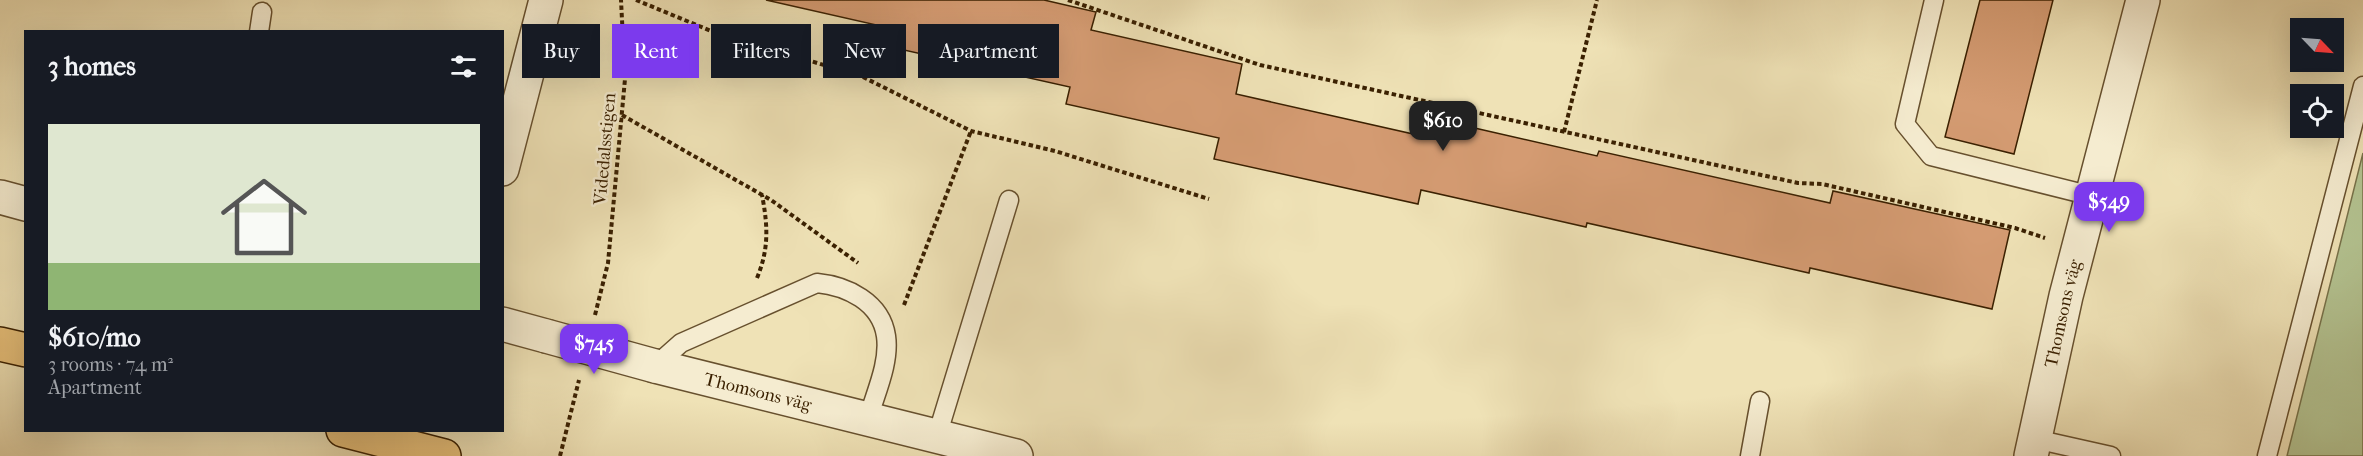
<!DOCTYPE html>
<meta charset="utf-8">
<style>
:root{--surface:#171b24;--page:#242831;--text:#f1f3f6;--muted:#9ea1a6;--line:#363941;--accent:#7c3aed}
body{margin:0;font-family:"IM FELL French Canon",serif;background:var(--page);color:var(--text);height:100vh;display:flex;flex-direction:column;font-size:22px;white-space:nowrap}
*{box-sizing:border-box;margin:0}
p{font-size:20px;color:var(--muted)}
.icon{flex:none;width:33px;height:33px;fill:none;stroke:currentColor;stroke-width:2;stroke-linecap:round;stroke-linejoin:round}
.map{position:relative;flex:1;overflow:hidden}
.side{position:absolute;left:24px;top:30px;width:480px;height:402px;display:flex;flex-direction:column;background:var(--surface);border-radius:0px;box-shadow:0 6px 24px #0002}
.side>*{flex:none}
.hud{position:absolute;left:522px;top:24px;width:570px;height:54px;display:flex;gap:12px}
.needle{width:39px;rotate:115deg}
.controls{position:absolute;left:2290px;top:18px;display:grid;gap:12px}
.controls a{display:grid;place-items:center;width:54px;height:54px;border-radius:0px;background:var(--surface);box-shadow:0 6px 24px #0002;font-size:30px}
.price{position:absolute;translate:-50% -51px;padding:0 14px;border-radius:12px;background:var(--accent);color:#fff;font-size:20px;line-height:39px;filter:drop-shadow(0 2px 3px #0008)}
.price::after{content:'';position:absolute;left:50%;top:36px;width:18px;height:14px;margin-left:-9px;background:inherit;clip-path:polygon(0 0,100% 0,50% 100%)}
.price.selected{background:#222;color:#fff}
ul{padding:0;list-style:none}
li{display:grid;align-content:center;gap:12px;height:318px;padding:0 24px}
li+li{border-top:2px solid var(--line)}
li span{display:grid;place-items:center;height:186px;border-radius:0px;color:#555}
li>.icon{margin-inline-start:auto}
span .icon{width:108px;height:108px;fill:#fffc;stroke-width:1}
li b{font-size:26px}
h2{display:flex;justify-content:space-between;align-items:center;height:72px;padding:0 24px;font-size:26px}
.pill{padding:0 21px;border-radius:0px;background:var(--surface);box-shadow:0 6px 24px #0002;font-size:21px;line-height:54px}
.pill.selected{background:var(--accent);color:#fff}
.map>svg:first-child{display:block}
.green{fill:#b4c492;stroke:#77724a;stroke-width:1.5}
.building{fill:#d49b72;stroke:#3a2001;stroke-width:1.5}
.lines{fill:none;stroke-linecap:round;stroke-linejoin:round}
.service-casing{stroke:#67502e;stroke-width:21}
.minor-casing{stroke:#67502e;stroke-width:36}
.motorway-casing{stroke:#3a2001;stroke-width:36}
.path{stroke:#3a2001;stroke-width:4;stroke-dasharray:4.5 3;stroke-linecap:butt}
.service{stroke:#f5ecd0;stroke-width:18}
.minor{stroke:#f5ecd0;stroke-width:33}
.motorway{stroke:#e8c17b;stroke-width:33}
.minor-bridge-casing{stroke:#67502e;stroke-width:36;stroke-linecap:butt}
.minor-bridge{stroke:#f5ecd0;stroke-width:33}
.labels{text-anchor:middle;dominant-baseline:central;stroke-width:5;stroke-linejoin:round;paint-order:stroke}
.street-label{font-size:18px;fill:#3a2001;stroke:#f5ecd0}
</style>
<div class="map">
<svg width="2363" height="456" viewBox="0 0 2363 456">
<rect width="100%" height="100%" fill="#efe2b6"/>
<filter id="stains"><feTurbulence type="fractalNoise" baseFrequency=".00333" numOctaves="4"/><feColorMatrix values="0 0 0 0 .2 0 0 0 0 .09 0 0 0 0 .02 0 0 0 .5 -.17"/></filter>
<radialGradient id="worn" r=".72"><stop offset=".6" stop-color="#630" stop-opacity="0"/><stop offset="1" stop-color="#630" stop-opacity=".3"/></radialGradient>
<path class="green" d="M 2363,153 L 2363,456 L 2287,456 Z"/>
<path class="building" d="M 766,0 L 1044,0 L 1096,12 L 1091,30 L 1242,64 L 1236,94 L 1431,138 L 1435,119 L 1597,156 L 1599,151 L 1830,203 L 1833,191 L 2010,230 L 1992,309 L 1810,268 L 1809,273 L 1587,223 L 1586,227 L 1421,190 L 1418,204 L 1214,159 L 1219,138 L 1066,104 L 1070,87 L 877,44 L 881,26 Z
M 1980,0 L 2053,0 L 2014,154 L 1945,137 Z"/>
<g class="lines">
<g class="service-casing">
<path id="service" d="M 1934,0 L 1905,124 L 1931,156 L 2092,196
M 259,32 L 262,12
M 655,366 L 681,343 L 817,283 C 847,286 881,302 886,336 C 890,363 875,394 868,419
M 937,436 L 1009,200
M 2035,439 L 2111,456
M 1750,456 L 1760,401
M 2267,456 L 2363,86"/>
</g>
<g class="minor-casing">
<g id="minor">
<path d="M 502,169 L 546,0"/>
<path d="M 0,197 L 26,204"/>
<path d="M 502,324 L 546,336"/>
<path id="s1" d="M 655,366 L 1016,456"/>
<path id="s2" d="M 2031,456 L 2066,296 L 2143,0"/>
</g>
</g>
<g class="motorway-casing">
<path id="motorway" d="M 0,344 L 26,350
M 343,430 L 444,456"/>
</g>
<path class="path" d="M 636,0 L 716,33 L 861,76 L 971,131 L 1055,151 L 1209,199
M 1068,0 L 1260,65 L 1798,183 L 1822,184 L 2015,228 L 2045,238
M 622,115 L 771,200 L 858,263
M 1564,132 L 1597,0
M 757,278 C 769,249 768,226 762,195
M 904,305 L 971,131
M 595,315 L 608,263 L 625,79 L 621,0
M 560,456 L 579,380"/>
<use href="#service" class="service"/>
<use href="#minor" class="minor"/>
<use href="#motorway" class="motorway"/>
<g class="minor-bridge-casing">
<path id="minor-bridge" d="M 546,336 L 655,366"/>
</g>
<use href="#minor-bridge" class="minor-bridge"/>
</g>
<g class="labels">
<g class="street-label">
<text transform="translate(605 149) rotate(-85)">Videdalsstigen</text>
<text stroke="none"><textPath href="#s2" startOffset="146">Thomsons väg</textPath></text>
<text stroke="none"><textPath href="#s1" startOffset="106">Thomsons väg</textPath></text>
</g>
</g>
<rect width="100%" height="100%" filter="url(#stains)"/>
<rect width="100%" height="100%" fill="url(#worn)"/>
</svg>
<div class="controls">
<a><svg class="needle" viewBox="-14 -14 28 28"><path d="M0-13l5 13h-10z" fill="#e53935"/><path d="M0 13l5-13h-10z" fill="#9ea1a6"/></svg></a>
<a><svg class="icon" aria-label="locate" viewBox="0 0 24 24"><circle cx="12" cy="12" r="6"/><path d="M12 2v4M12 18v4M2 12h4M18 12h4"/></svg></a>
</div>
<b class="price selected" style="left:1443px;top:152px">$610</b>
<b class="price" style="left:2109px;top:233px">$549</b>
<b class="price" style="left:594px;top:375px">$745</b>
<div class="hud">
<a class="pill">Buy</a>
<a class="pill selected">Rent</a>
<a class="pill">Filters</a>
<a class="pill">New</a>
<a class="pill">Apartment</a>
</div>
<section class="side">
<h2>3 homes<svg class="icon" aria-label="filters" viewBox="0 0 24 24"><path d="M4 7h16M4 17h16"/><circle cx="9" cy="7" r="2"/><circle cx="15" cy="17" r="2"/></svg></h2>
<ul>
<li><span style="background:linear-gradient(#dfe7d0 75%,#8fb573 0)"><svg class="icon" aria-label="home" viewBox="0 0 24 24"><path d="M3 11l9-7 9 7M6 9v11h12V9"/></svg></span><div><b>$610/mo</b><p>3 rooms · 74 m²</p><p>Apartment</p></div></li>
</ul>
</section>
</div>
